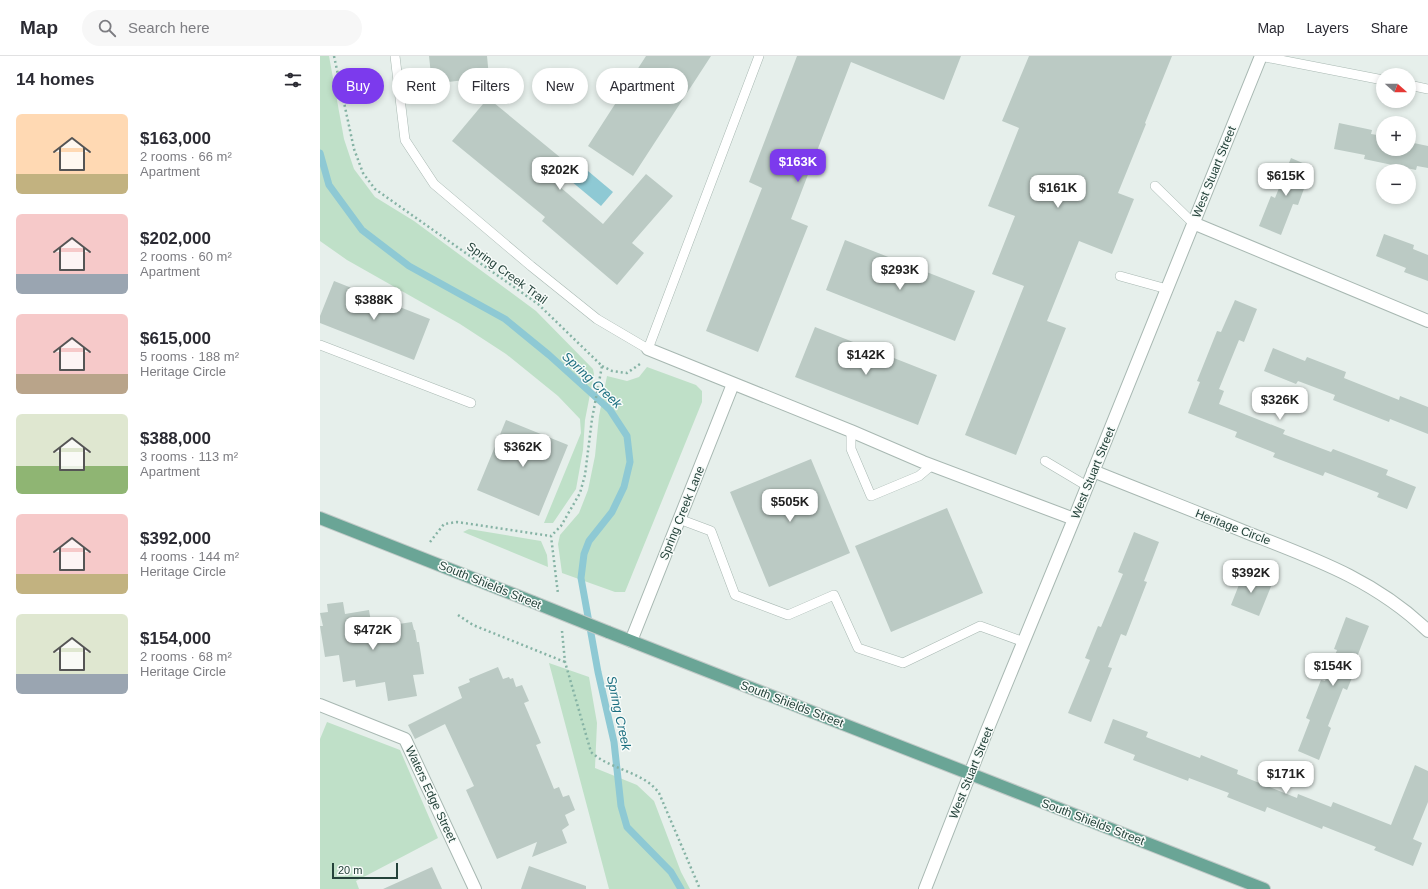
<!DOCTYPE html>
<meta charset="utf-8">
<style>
:root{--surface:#fff;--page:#f7f7f7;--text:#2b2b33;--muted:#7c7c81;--line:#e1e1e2;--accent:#7c3aed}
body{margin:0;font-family:Arial,sans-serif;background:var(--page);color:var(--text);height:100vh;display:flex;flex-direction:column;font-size:15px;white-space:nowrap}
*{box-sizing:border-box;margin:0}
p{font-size:13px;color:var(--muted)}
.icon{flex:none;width:22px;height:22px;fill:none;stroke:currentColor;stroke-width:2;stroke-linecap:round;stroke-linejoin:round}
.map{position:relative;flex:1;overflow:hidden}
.drawer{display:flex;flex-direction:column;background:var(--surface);width:320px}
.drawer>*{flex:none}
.banner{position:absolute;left:12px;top:12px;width:380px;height:36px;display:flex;gap:8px}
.needle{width:26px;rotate:111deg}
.fabs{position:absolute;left:1056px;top:12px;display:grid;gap:8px}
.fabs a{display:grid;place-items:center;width:40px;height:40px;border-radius:50%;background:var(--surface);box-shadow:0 2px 6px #0003;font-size:20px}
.scale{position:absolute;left:12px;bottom:10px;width:66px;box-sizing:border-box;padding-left:4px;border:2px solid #24423a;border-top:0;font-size:11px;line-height:14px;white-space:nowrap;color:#24423a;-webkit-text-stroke:3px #f7fbf9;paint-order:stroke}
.price{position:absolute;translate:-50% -34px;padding:0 9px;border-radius:8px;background:#fff;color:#222;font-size:13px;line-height:26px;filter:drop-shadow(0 1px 2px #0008)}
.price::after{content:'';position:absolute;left:50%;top:24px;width:12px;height:9px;margin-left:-6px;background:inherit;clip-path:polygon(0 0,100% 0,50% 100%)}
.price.selected{background:var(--accent);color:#fff}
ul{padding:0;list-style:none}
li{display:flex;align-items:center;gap:12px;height:100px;padding:0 16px}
li span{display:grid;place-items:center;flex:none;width:112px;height:80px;border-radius:6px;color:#555}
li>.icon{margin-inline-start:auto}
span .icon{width:48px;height:48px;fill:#fffc;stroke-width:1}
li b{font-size:17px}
h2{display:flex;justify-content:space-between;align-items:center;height:48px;padding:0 16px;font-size:17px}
.pill{padding:0 14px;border-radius:18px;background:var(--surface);box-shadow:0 2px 6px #0003;font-size:14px;line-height:36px}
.pill.selected{background:var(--accent);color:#fff}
header{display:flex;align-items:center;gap:24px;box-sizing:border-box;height:56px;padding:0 20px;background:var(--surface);border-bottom:1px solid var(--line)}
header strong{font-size:19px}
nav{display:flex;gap:22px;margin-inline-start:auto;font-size:14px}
.search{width:280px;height:36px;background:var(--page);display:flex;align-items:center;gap:10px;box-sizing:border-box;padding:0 14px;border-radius:22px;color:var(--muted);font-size:15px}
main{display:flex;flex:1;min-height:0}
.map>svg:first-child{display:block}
.green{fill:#bfe0c8}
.water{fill:#8ec9d4}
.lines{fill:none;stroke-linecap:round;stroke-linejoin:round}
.stream{stroke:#8ec9d4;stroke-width:7}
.building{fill:#bbcac4}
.service-casing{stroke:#a8b8b2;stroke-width:10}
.minor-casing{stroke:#a8b8b2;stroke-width:14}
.primary-casing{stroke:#c2cac8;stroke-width:14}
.path{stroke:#86b3a5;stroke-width:2.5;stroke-dasharray:2 3;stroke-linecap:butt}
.service{stroke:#fff;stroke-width:9}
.minor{stroke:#fff;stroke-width:12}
.primary{stroke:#6aa596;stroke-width:12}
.primary-bridge-casing{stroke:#c2cac8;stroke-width:14;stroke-linecap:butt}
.primary-bridge{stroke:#6aa596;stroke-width:12}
.labels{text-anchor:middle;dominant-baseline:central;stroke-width:3;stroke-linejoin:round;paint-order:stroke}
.street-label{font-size:12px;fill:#24423a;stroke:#f7fbf9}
.water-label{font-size:13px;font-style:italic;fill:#1c6f80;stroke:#f7fbf9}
</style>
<header>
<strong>Map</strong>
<div class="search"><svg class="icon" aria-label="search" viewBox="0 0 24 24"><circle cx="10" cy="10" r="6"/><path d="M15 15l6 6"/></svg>Search here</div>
<nav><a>Map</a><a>Layers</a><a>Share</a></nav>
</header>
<main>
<section class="drawer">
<h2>14 homes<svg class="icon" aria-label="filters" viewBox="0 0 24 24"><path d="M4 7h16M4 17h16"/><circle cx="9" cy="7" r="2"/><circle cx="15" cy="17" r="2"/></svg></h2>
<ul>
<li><span style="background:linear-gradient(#ffd9b3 75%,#c2b280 0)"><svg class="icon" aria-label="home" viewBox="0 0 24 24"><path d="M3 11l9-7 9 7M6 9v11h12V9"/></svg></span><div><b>$163,000</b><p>2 rooms · 66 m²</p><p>Apartment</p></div></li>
<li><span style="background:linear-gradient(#f6c9c9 75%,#9aa5b1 0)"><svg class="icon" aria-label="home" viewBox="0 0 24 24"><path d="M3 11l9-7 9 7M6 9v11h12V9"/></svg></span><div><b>$202,000</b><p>2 rooms · 60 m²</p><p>Apartment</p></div></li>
<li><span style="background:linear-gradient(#f6c9c9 75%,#b9a48a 0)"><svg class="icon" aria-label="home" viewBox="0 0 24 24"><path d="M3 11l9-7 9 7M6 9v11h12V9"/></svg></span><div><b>$615,000</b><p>5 rooms · 188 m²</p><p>Heritage Circle</p></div></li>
<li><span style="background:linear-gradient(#dfe7d0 65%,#8fb573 0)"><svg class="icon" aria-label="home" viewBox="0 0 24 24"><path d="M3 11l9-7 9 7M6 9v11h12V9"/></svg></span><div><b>$388,000</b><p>3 rooms · 113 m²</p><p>Apartment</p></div></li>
<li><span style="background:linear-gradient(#f6c9c9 75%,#c2b280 0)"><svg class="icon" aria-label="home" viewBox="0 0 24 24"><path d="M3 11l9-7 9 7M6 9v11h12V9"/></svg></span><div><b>$392,000</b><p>4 rooms · 144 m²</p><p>Heritage Circle</p></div></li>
<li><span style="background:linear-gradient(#dfe7d0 75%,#9aa5b1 0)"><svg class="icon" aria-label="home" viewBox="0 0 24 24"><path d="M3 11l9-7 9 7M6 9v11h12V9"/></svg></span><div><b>$154,000</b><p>2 rooms · 68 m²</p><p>Heritage Circle</p></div></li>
</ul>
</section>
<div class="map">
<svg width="1108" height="833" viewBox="0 0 1108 833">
<rect width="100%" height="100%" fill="#e6efeb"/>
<path class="green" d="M 0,0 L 9,0 L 24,83 L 34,113 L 55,141 L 94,165 L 216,255 L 273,313 L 274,318 L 265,364 L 263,394 L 256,433 L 233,467 L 224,467 L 261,377 L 260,363 L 238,340 L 186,298 L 140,268 L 27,204 L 0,185 Z
M 327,311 L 376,329 L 382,335 L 382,346 L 305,536 L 295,536 L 242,517 L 238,488 L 240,479 L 259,457 L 268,434 L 275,400 L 279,360 L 287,320 L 307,325 L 319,321 Z
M 149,473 L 221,485 L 227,499 L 228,511 L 143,476 Z
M 229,607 L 269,621 L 277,667 L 275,712 L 317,729 L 334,745 L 361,816 L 370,833 L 289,833 Z
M 7,666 L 80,694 L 118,782 L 36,825 L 39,833 L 0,833 L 0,683 Z"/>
<path class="water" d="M 262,110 L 293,136 L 281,150 L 251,125 Z"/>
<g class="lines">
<path class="stream" d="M 0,97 L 9,129 L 42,174 L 89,210 L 185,263 L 229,299 L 290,354 L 307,380 L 310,406 L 304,431 L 292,456 L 269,485 L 264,498 L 261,522 L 278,616 L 294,686 L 301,750 L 307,771 L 351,816 L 361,833"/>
</g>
<path class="building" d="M 109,0 L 167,0 L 169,21 L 112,28 Z
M 326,0 L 391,0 L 313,120 L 268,90 Z
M 477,0 L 641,0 L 624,44 L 531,6 L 471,163 L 488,170 L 438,296 L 386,275 L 442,132 L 429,126 Z
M 709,0 L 852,0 L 825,67 L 826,68 L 798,137 L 814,143 L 792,198 L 759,185 L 727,265 L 746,272 L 696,399 L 645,379 L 704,230 L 672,218 L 695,160 L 668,150 L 699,72 L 682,65 Z
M 168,42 L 247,107 L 232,124 L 283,168 L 326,118 L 353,140 L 312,187 L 324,197 L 297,229 L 222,165 L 225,161 L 132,85 Z
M 1019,67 L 1052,74 L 1051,78 L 1063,80 L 1063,93 L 1089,93 L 1089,86 L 1108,90 L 1108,112 L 1097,110 L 1096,114 L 1044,103 L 1045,99 L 1014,93 Z
M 971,102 L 992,111 L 978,149 L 973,148 L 961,179 L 939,170 L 951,140 L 955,142 Z
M 1064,178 L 1094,189 L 1093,193 L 1108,199 L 1108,225 L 1084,216 L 1086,212 L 1056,200 Z
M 525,184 L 655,235 L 635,285 L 506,234 Z
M 14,225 L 110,263 L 94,304 L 0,267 L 0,260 Z
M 915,244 L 937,253 L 924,286 L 919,284 L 899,333 L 904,335 L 899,348 L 965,374 L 963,378 L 1011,396 L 1013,393 L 1068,414 L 1066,419 L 1096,431 L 1087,453 L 1057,441 L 1059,437 L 1005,416 L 1003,420 L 953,401 L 955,397 L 915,381 L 917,376 L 868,357 L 880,326 L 877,325 L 897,275 L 901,276 Z
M 495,271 L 617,319 L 598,369 L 475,321 Z
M 953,292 L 985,305 L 987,301 L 1026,316 L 1024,322 L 1079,344 L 1080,340 L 1108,351 L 1108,378 L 1070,363 L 1069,366 L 1013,344 L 1015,339 L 978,325 L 976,328 L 944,315 Z
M 186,364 L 248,389 L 219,460 L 157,434 Z
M 491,403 L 530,497 L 449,531 L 410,436 Z
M 627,452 L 663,537 L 571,576 L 535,490 Z
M 814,476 L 839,486 L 824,525 L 827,526 L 806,580 L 801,578 L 788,611 L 792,612 L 771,666 L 748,657 L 770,604 L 765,602 L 778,570 L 781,571 L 803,518 L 798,516 Z
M 924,516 L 952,528 L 939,560 L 911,549 Z
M 23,546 L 25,558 L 49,554 L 52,572 L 92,566 L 94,574 L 95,574 L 97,586 L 99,586 L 104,618 L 93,619 L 97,640 L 68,645 L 65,626 L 36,631 L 35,624 L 23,626 L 19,599 L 5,601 L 0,570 L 3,570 L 0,557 L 8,556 L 7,548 Z
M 1026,561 L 1049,570 L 1037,601 L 1040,602 L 1027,634 L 1023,632 L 1008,670 L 1011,672 L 999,704 L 978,695 L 990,664 L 986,662 L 1001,624 L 1005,625 L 1017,594 L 1014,593 Z
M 178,611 L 183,623 L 189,621 L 190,623 L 193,622 L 196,631 L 202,629 L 209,645 L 204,647 L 221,687 L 216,689 L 234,733 L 239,731 L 243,741 L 249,739 L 255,754 L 245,759 L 249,769 L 242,774 L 247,787 L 212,801 L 217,786 L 177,803 L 146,734 L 154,730 L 125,668 L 95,683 L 88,669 L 142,642 L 138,631 L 150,626 L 149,623 Z
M 793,663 L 828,676 L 826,681 L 880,702 L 881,699 L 918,714 L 917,718 L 977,742 L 978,738 L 1011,751 L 1013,746 L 1071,769 L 1095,709 L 1108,715 L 1108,746 L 1093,783 L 1102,787 L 1093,810 L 1054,794 L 1056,791 L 1003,770 L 1002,773 L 947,751 L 945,756 L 907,741 L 909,737 L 869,722 L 868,725 L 813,704 L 815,699 L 784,687 Z
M 209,810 L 266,830 L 266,833 L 201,833 Z
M 112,811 L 122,833 L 63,833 Z"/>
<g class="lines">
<g class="service-casing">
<path id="service" d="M 75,0 L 85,84 L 114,128 L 211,210 L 277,263 L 328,293 L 439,0
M 940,0 L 1063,24
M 1089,29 L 1108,33
M 835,130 L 873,167
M 800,220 L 847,233
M 0,289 L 151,347
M 531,375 L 531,393 L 551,440 L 599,420 L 612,409
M 725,405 L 767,430
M 359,463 L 391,475 L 415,539 L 468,559 L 514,539 L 538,592 L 583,607 L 660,570 L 704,586"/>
</g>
<g class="minor-casing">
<path id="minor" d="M 873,167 L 1108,265
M 328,293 L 531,375 L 603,406 L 754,463
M 773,415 C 825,436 877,456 928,477 C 995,503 1055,524 1108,575
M 311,585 L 413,328
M 0,649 L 85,683 L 155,833
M 605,833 L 666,677 L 754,463 L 941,0"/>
</g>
<g class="primary-casing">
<path id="primary" d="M 0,462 L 213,546
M 288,576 L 944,833"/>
</g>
<path class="path" d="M 14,0 L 34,93 L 43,117 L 55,133 L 218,248 L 282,310 L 272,363 L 265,419 L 260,437 L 241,470 L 231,480 L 238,538
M 282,310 L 292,315 L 307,317 L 320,308
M 110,486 L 124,468 L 137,466 L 231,480
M 138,559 L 153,569 L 245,606
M 242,575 L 245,606 L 271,696 C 290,714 323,715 339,737 L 380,833"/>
<use href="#service" class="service"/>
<use href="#minor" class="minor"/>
<use href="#primary" class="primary"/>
<g class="primary-bridge-casing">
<path id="primary-bridge" d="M 213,546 L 288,576"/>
</g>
<use href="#primary-bridge" class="primary-bridge"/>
</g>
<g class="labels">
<g class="street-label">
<text transform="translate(894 116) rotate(-68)">West Stuart Street</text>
<text transform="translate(187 217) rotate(36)">Spring Creek Trail</text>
<text transform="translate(773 417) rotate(-68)">West Stuart Street</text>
<text transform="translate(362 457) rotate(-68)">Spring Creek Lane</text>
<text transform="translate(913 471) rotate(21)">Heritage Circle</text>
<text transform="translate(170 529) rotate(22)">South Shields Street</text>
<text transform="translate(472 648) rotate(21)">South Shields Street</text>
<text transform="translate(651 717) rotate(-68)">West Stuart Street</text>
<text transform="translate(111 738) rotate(65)">Waters Edge Street</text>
<text transform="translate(773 766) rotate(21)">South Shields Street</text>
</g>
<g class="water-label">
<text transform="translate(272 324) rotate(43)">Spring Creek</text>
<text transform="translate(299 657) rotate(78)">Spring Creek</text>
</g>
</g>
</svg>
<div class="fabs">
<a><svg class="needle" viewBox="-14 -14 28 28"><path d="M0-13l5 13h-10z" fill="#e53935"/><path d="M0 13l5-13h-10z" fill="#7c7c81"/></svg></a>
<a>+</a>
<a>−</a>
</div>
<div class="scale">20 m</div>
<b class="price selected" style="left:478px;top:127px">$163K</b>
<b class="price" style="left:240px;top:135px">$202K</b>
<b class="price" style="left:966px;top:141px">$615K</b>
<b class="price" style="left:738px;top:153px">$161K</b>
<b class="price" style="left:580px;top:235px">$293K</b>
<b class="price" style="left:54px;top:265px">$388K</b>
<b class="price" style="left:546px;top:320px">$142K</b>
<b class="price" style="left:960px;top:365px">$326K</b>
<b class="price" style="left:203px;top:412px">$362K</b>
<b class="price" style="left:470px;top:467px">$505K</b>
<b class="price" style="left:931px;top:538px">$392K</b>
<b class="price" style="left:53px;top:595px">$472K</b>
<b class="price" style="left:1013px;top:631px">$154K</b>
<b class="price" style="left:966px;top:739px">$171K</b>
<div class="banner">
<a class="pill selected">Buy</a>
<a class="pill">Rent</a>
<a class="pill">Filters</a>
<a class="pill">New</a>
<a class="pill">Apartment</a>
</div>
</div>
</main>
